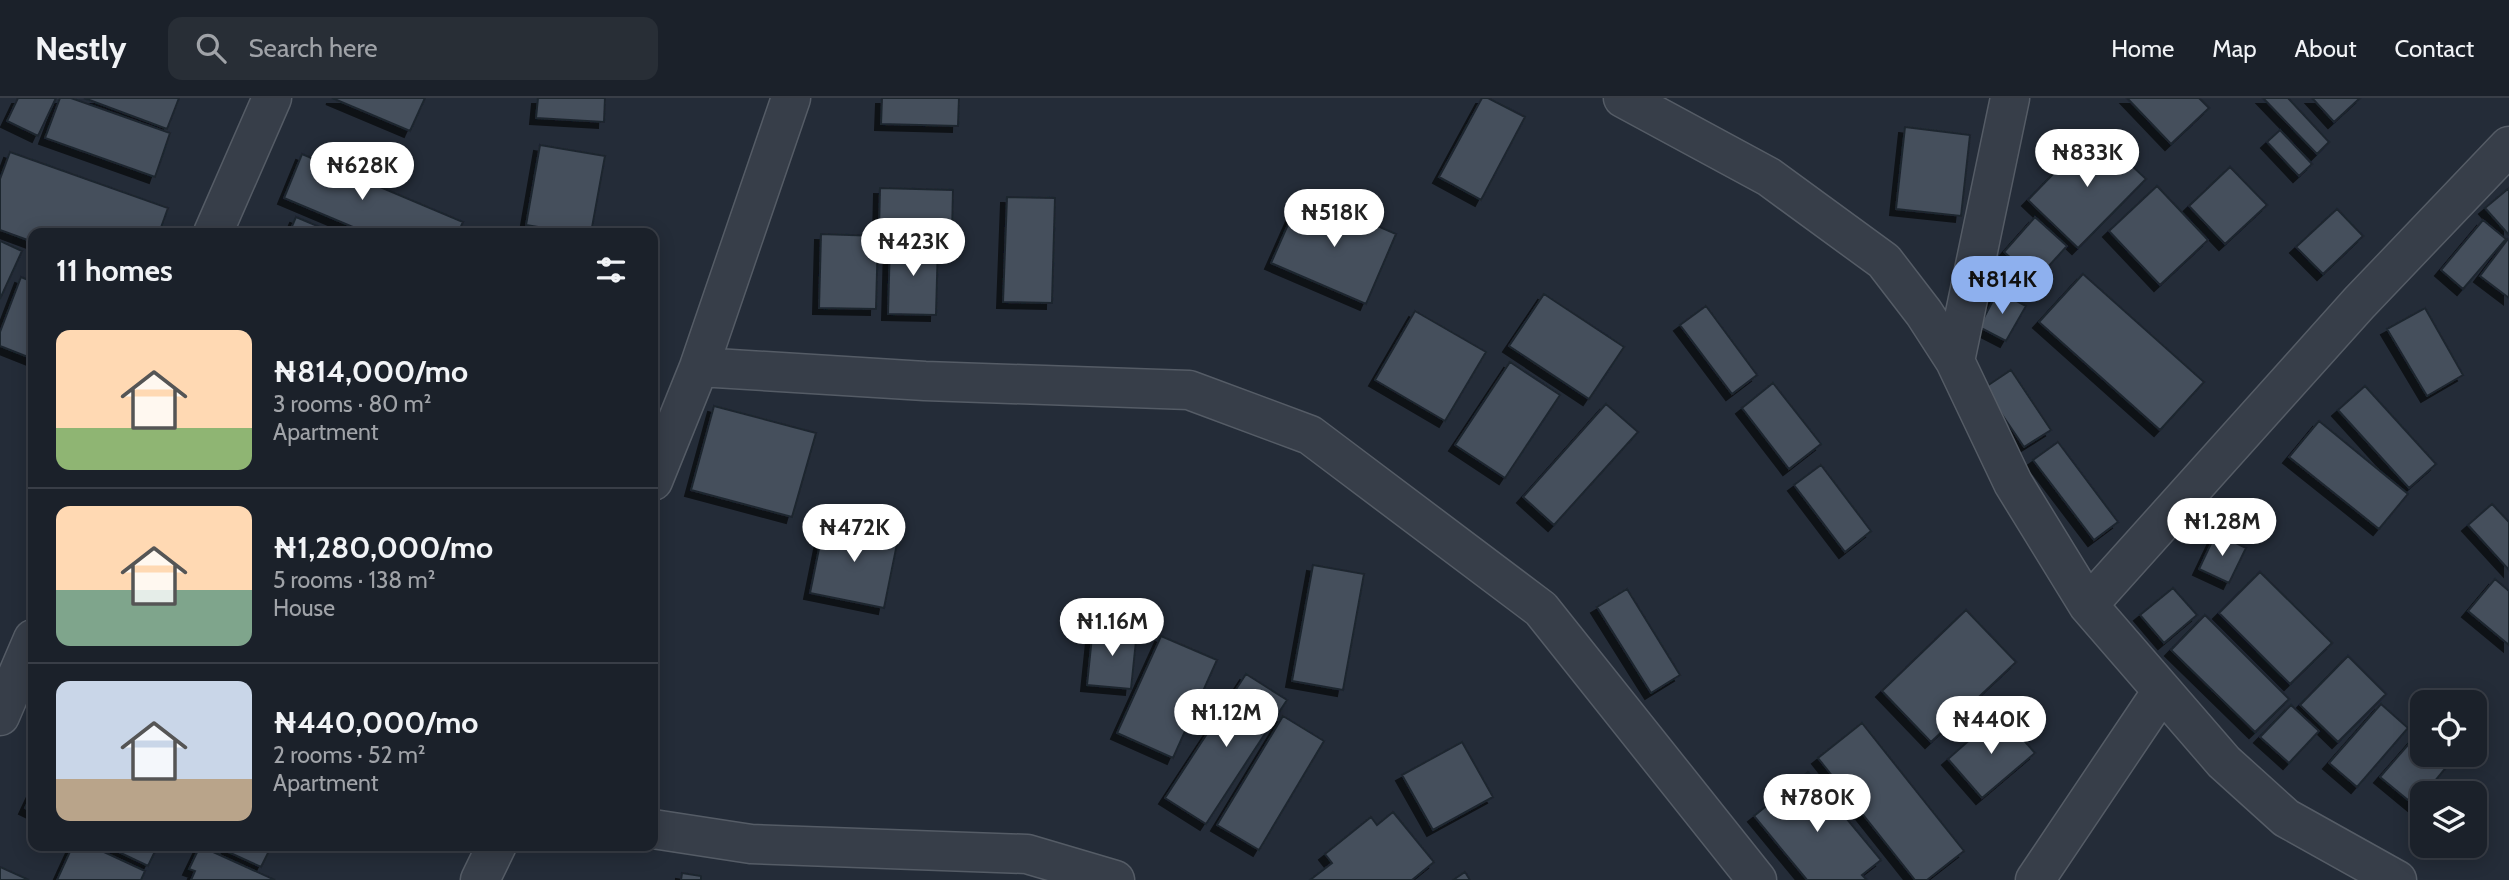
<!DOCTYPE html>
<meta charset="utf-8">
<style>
:root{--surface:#1b212a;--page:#282e36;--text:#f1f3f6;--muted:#a0a3a8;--line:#393e47;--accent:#8eb0ee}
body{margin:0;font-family:Cabin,sans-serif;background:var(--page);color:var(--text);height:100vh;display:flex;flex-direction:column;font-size:26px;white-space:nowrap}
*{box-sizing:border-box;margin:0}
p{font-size:23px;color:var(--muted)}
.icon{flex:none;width:38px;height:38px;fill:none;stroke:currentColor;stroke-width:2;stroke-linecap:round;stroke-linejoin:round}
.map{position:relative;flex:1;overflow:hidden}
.side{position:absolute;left:28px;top:130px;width:630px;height:623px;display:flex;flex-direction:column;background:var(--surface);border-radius:14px;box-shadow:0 4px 18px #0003,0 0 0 2px var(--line)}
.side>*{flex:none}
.tools{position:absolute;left:2410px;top:592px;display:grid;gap:14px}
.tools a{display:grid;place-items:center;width:77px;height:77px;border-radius:14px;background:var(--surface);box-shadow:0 4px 18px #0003,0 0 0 2px var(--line);font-size:35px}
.price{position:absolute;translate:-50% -60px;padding:0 16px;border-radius:24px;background:#fff;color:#222;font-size:23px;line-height:46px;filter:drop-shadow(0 2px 4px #0008)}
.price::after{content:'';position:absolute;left:50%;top:42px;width:21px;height:16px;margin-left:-10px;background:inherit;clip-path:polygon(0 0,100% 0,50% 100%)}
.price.active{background:var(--accent);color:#111}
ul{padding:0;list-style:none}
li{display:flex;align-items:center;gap:21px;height:175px;padding:0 28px}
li+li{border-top:2px solid var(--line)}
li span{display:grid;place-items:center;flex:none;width:196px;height:140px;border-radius:14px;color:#555}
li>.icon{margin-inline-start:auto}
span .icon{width:84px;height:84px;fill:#fffc;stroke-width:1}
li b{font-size:30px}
h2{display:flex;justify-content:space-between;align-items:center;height:84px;padding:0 28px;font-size:30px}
header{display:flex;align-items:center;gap:42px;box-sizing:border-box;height:98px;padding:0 35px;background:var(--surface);border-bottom:2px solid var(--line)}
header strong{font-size:33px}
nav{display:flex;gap:38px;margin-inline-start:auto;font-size:24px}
.search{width:490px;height:63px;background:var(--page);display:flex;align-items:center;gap:18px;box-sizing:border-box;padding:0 24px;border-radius:14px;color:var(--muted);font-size:26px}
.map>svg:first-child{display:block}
.building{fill:#454f5c;stroke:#1e252f;stroke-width:2;filter:url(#shadow)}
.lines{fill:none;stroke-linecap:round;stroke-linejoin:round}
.minor-casing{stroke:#555c66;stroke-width:41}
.minor{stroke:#373e49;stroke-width:38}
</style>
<header>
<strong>Nestly</strong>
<div class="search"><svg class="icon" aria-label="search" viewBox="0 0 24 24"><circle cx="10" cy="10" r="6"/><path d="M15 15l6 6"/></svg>Search here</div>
<nav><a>Home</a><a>Map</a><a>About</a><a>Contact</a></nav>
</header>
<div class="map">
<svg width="2509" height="782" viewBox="0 0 2509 782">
<defs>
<filter id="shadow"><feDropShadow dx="-6" dy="6" stdDeviation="0" flood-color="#0009"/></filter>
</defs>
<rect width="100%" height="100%" fill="#242c38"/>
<path class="building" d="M 18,0 L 56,0 L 38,38 L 7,23 Z
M 60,0 L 71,0 L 170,35 L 155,79 L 45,40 Z
M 84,0 L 179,0 L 167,31 Z
M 332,0 L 425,0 L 410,33 Z
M 538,0 L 605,0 L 604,24 L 536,20 Z
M 882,0 L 959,0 L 958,28 L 881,26 Z
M 1482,0 L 1488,0 L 1525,19 L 1481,102 L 1439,79 Z
M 2127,0 L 2199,0 L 2209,10 L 2171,46 Z
M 2263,0 L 2288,0 L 2329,44 L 2317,56 Z
M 2312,0 L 2360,0 L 2334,24 Z
M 1905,29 L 1970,37 L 1961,118 L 1896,111 Z
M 2280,32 L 2312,66 L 2299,78 L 2267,44 Z
M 2095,33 L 2146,81 L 2078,150 L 2028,102 Z
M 540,47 L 605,58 L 591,135 L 574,135 L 526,127 Z
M 10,54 L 168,110 L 159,135 L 33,135 L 33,144 L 0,132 L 0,81 Z
M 302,56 L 463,124 L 458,135 L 367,135 L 284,100 Z
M 2230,69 L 2267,107 L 2225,146 L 2189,108 Z
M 2157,88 L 2208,142 L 2160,187 L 2109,133 Z
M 880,90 L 953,92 L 952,136 L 879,133 Z
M 2509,90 L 2509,137 L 2485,110 Z
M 1302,95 L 1396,136 L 1366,206 L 1271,165 Z
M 1007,99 L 1055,100 L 1052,205 L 1003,204 Z
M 2337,111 L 2363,138 L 2323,176 L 2296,149 Z
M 296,119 L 334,135 L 289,135 Z
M 2035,119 L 2067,148 L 2036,182 L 2004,154 Z
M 2483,122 L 2506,141 L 2463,191 L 2441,172 Z
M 821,136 L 878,138 L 876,211 L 819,210 Z
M 2508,141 L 2509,142 L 2509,200 L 2480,178 Z
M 0,143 L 22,153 L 0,201 Z
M 890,144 L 938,145 L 936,217 L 888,216 Z
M 2083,176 L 2204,284 L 2160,332 L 2039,224 Z
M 21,179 L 33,184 L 33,261 L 0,248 L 0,234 Z
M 1998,193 L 2026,208 L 2006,243 L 1979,229 Z
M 1544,196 L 1624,249 L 1589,301 L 1509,248 Z
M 1706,208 L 1757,277 L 1732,296 L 1680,227 Z
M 2425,210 L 2463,277 L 2427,298 L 2387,231 Z
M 1415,213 L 1486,254 L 1445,323 L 1375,282 Z
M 1510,264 L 1560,297 L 1505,380 L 1455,347 Z
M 2011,272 L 2051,332 L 2024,349 L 1984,290 Z
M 1773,285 L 1821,346 L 1789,371 L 1742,310 Z
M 2365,288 L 2436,366 L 2409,390 L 2338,312 Z
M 1606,306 L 1638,334 L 1554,427 L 1523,399 Z
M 714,308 L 816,335 L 792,419 L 691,392 Z
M 2319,323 L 2408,396 L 2379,431 L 2289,359 Z
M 2058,344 L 2118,424 L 2094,442 L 2033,362 Z
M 1821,367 L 1871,433 L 1845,454 L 1794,387 Z
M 2492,406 L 2509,424 L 2509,472 L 2468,427 Z
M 825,421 L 899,436 L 884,510 L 810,495 Z
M 2216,435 L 2246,450 L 2229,485 L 2199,471 Z
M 1313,467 L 1364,476 L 1343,592 L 1292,583 Z
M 2260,474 L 2332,545 L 2290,586 L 2219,515 Z
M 2495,481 L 2509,493 L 2509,547 L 2468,513 Z
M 2173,490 L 2197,517 L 2164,545 L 2140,517 Z
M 1627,491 L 1680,577 L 1651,595 L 1597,509 Z
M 1966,512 L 2016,564 L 1931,644 L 1882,593 Z
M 2205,517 L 2289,601 L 2255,634 L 2171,552 Z
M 1093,529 L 1137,533 L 1131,591 L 1087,587 Z
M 1161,538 L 1217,562 L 1173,660 L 1117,635 Z
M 2348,558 L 2386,596 L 2338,644 L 2300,607 Z
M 1246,576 L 1287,602 L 1206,726 L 1165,700 Z
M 2381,606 L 2408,630 L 2357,689 L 2329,665 Z
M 2291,607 L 2319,633 L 2289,665 L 2260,639 Z
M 2000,615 L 2035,655 L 1982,700 L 1948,661 Z
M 1283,618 L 1324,643 L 1259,752 L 1217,727 Z
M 1862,625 L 1964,753 L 1927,782 L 1915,782 L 1818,660 Z
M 2421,632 L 2422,656 L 2450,656 L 2454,660 L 2425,695 L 2422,695 L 2414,707 L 2380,679 Z
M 1462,644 L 1493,699 L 1433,732 L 1402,677 Z
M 1808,674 L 1881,762 L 1862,777 L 1867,782 L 1807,782 L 1754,718 Z
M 33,693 L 33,714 L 25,710 Z
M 1393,714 L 1434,764 L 1412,782 L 1310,782 L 1332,765 L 1325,756 L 1371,719 L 1377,727 Z
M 73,747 L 89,747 L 145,773 L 141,782 L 57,782 Z
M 104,747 L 158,747 L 148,768 Z
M 229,747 L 272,747 L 261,769 L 226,753 Z
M 200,748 L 275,782 L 191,782 L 195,773 L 189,771 Z
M 0,769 L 29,782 L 0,782 Z
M 1465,774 L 1470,782 L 1453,782 Z
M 682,775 L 701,778 L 701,782 L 681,782 Z"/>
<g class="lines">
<g class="minor-casing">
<path id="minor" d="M 1623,0 L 1769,79 L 1884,163 L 1924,215 L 1955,263 L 2013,385 L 2088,507 L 2224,664 L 2286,720 L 2397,782
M 213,135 L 272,0
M 1955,263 L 2010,0
M 699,269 L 925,283 L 1189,292 L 1310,337 L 1541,511 L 1757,782
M 653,383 L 699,269 L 791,0
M 2088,507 L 2359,205 L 2509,48
M 0,618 L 33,541
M 653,731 L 751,746 L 1027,756 L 1115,782
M 480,782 L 497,747
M 2035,782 L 2162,593"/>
</g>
<use href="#minor" class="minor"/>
</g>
</svg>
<div class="tools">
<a><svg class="icon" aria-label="locate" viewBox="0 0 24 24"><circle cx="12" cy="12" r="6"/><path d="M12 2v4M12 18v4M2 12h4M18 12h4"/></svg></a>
<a><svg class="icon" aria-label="layers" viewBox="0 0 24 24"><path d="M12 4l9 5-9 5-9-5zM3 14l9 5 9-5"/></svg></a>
</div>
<b class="price" style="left:2087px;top:91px">₦833K</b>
<b class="price" style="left:362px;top:104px">₦628K</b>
<b class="price" style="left:1334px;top:151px">₦518K</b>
<b class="price" style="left:913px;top:180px">₦423K</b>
<b class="price active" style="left:2002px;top:218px">₦814K</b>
<b class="price" style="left:2222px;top:460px">₦1.28M</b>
<b class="price" style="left:854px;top:466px">₦472K</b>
<b class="price" style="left:1112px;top:560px">₦1.16M</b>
<b class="price" style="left:1226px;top:651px">₦1.12M</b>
<b class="price" style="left:1991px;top:658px">₦440K</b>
<b class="price" style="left:1817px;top:736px">₦780K</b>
<section class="side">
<h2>11 homes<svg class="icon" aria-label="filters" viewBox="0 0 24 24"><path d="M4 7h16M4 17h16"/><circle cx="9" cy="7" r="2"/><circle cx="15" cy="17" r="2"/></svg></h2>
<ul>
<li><span style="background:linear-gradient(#ffd9b3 70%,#8fb573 0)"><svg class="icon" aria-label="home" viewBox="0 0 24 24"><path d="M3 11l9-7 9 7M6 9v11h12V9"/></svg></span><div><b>₦814,000/mo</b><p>3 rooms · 80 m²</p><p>Apartment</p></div></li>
<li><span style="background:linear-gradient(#ffd9b3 60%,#7fa58c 0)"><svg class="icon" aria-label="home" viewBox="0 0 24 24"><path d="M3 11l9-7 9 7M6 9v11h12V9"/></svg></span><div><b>₦1,280,000/mo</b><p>5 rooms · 138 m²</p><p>House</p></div></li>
<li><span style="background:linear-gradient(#c9d6e8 70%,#b9a48a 0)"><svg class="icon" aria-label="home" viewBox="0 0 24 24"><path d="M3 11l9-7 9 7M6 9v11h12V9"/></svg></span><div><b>₦440,000/mo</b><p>2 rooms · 52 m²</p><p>Apartment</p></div></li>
</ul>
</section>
</div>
